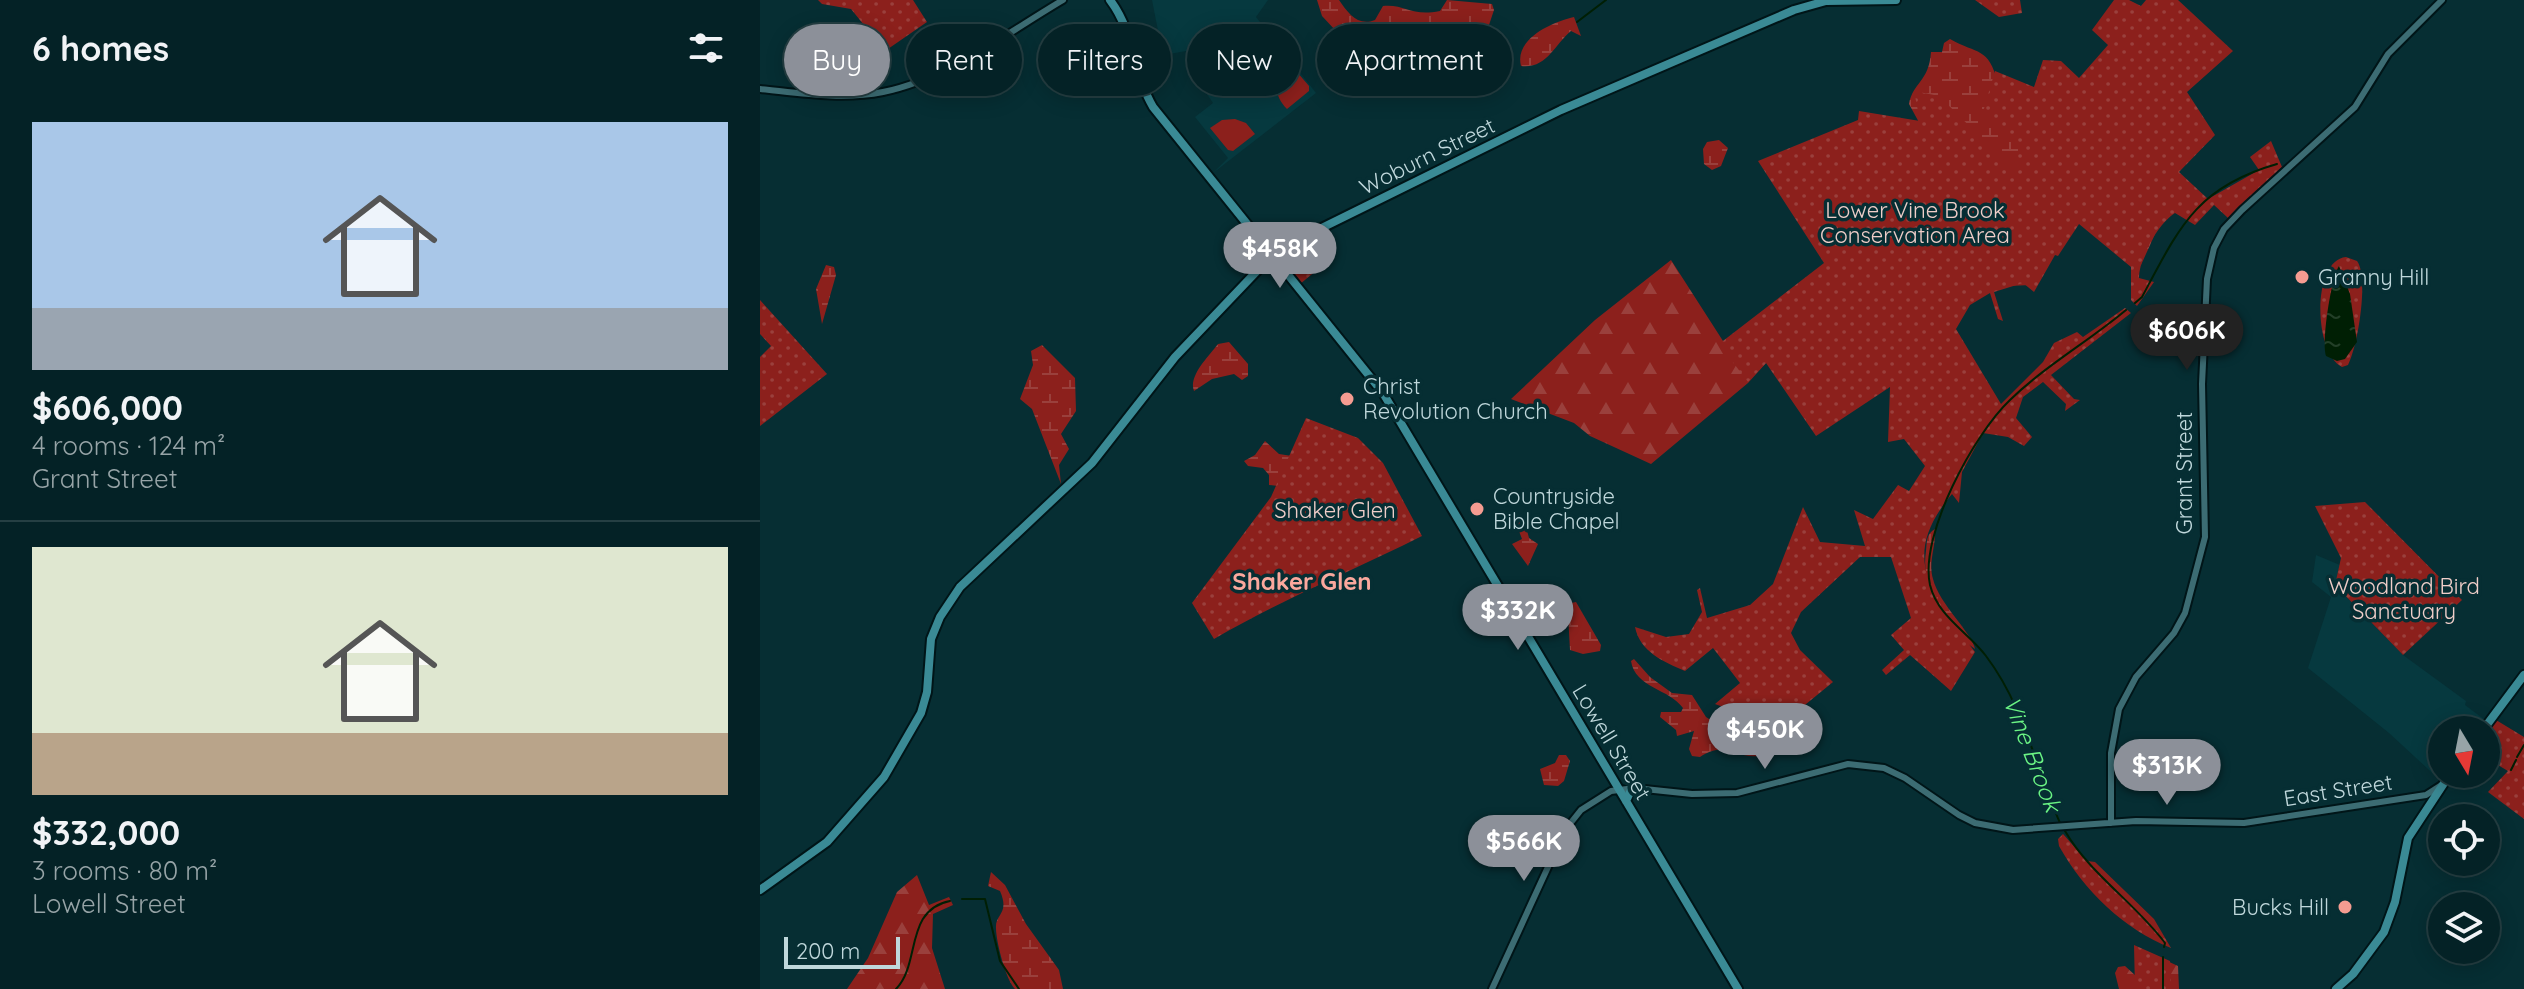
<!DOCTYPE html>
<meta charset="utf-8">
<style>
:root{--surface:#042226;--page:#0d2a2e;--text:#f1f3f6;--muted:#97a4a7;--line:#253f43;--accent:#8c9099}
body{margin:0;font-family:Quicksand,sans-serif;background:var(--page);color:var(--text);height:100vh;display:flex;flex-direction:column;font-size:30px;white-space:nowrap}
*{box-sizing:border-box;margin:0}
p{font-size:26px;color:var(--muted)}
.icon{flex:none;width:44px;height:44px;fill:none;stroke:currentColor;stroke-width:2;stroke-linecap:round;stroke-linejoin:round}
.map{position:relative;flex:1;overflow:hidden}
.panel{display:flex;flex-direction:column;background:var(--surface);width:760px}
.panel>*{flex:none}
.top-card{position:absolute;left:24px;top:24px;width:760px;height:72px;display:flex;gap:16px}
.needle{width:52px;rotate:170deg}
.buttons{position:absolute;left:1668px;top:716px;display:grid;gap:16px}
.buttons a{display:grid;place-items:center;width:72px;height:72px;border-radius:50%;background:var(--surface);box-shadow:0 4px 20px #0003,0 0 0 2px var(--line);font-size:40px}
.scale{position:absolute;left:24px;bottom:20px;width:116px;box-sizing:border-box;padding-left:8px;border:4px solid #bfd7db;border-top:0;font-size:22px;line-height:28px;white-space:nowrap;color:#bfd7db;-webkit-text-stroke:6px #062e33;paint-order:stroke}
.price{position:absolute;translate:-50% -68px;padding:0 18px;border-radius:28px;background:var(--accent);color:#fff;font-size:26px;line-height:52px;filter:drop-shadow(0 2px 4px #0008)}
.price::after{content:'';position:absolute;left:50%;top:48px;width:24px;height:18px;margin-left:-12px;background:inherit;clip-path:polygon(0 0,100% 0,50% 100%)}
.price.selected{background:#222;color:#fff}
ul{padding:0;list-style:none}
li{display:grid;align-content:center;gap:16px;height:424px;padding:0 32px}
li+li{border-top:2px solid var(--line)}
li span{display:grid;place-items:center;height:248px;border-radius:0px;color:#555}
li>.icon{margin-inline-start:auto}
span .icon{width:144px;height:144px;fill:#fffc;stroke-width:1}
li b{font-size:34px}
h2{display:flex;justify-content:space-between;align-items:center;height:96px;padding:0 32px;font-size:34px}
.chip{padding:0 28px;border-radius:36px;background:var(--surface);box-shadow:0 4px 20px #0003,0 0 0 2px var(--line);font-size:28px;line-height:72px}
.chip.selected{background:var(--accent);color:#fff}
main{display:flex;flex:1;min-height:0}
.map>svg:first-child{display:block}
.built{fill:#06393f}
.grass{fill:#8c201c}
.forest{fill:url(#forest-firs)}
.wetland{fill:url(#wetland-marsh)}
.park{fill:url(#park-dots)}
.water{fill:url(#water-ripples)}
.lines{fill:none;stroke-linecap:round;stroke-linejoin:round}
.stream{stroke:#001f04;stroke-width:2}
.minor-casing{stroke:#001518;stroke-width:10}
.major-casing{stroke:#001518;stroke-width:12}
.minor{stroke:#3c6c73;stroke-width:6}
.major{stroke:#3a8a95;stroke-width:8}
.poi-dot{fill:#f59c91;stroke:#062e33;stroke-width:3}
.labels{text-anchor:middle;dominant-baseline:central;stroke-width:7;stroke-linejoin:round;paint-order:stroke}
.street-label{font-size:22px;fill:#bfd7db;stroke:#062e33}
.park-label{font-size:22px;fill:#efcec9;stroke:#062e33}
.poi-label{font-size:22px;fill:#bfd7db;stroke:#062e33;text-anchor:start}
.neighbourhood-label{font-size:24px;font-weight:bold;fill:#fba89d;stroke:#062e33}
.water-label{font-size:24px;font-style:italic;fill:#6af384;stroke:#062e33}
</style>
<main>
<section class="panel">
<h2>6 homes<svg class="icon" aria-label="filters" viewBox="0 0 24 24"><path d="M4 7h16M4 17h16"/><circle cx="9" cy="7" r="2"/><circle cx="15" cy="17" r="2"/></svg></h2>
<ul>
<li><span style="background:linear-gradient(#a9c7e8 75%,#9aa5b1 0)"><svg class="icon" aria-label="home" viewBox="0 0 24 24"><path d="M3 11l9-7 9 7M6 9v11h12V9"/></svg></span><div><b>$606,000</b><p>4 rooms · 124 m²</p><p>Grant Street</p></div></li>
<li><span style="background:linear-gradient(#dfe7d0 75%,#b9a48a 0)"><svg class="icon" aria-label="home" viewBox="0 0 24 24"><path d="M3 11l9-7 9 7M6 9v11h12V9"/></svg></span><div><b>$332,000</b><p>3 rooms · 80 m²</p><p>Lowell Street</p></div></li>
</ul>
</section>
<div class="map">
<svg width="1764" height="989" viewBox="0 0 1764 989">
<defs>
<pattern id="forest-firs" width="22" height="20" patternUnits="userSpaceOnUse" patternTransform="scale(2)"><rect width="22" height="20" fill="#8c201c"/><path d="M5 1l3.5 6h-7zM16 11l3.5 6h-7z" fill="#9a403c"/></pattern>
<pattern id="wetland-marsh" width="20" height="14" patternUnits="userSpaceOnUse" patternTransform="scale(2)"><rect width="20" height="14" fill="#8c201c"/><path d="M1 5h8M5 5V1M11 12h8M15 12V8" fill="none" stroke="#9a403c"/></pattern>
<pattern id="park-dots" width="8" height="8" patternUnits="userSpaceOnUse" patternTransform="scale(2)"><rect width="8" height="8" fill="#8c201c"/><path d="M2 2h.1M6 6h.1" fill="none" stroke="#9a403c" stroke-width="1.8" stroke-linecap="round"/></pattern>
<pattern id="water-ripples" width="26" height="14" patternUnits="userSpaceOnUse" patternTransform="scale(2)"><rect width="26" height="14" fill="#001f04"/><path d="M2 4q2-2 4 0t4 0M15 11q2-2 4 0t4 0" fill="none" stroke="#233f28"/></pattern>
</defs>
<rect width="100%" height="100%" fill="#062e33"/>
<path class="built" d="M 392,0 L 508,0 L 496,17 L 556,93 L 453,173 L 468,158 L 435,117 L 453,103 L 432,72 L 426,51 L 382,59 L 379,45 L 400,41 Z
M 1556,555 L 1580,565 L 1575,585 L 1643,655 L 1706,701 L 1705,705 L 1725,720 L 1718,730 L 1682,730 L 1682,774 L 1686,774 L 1681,781 L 1629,733 L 1548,668 L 1571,597 L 1552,582 Z"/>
<path class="grass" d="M 531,65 L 549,86 L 549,91 L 527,109 C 512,94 514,77 531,65 Z
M 475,119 L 486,123 L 495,134 L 473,151 L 468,150 L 450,128 L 462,120 Z"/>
<path class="forest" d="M 911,260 L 963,341 L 1006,363 L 988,383 L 891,464 L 830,436 L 814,423 L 751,399 L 835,320 Z
M 157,875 L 169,905 L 189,897 L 193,905 L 173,914 L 172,948 L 185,989 L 87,989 L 108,958 L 137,892 Z
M 1405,960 L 1418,966 L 1419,989 L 1359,989 L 1355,973 L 1358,967 L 1365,966 L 1376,976 Z"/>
<path class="wetland" d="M 557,0 L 579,0 C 588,13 598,27 615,20 L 623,6 C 646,4 651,17 680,11 L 687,0 L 732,4 L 734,10 L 725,37 L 703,46 L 702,71 L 681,98 C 663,94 654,68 635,60 L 621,65 L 580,41 L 576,31 L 562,16 Z
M 814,17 L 821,36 L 811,31 C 794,45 787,69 761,66 C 754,39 792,22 814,17 Z
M 1190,39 C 1218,55 1228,46 1238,83 L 1395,234 L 1381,265 L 1378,267 L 1329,192 L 1271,285 L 1248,286 L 1149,104 C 1153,82 1169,82 1171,52 L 1182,52 L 1184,43 Z
M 959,140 L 968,148 L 961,166 L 952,170 L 944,164 L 943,149 L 947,142 Z
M 66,265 L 74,267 L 76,275 L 62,324 L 56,289 Z
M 469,342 L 488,364 L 488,376 L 482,380 L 474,374 L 452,379 L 434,391 C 428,376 449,356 458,344 Z
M 282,345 L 315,378 L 316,411 L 301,434 L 309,449 L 299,465 L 301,484 L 272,409 L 260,399 L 273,365 L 271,351 Z
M 505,441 L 519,454 L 532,456 L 518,486 L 509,485 L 509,475 L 503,468 L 488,466 L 484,461 L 495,455 Z
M 760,521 L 765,523 L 769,538 L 778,544 L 768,566 L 752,544 L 762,539 L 757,526 Z
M 1175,529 C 1176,547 1168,562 1173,579 C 1179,604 1213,634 1215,649 C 1185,629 1160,588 1166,551 C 1167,542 1166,534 1175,529 Z
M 816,602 L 841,645 L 840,651 L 823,654 L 810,650 L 808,614 L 811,603 Z
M 874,659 L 890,677 L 912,693 L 932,695 L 946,717 L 977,737 L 975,747 L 1000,751 L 1003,755 C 978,762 968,738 940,757 L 932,756 L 929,749 L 934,731 L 917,736 L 916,730 L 900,717 L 901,712 L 921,712 L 923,708 C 910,689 875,688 871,661 Z
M 799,755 L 806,755 L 810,761 L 804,781 L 798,786 L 784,785 L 780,769 L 795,763 Z
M 231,872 L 245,885 L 266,924 L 299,970 L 303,989 L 255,989 C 246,980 236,942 236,928 C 235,914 250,914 240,891 L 228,886 Z"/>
<path class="park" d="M 58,0 L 153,0 L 167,22 L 125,51 L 91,9 L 62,4 Z
M 1215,0 L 1260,0 L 1262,13 L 1239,17 Z
M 1354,0 L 1369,0 L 1381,6 L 1386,0 L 1418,0 L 1473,51 L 1427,92 L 1455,135 L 1419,172 L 1448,199 L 1499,170 L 1490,157 L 1511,141 L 1522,167 L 1468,218 L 1454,205 L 1435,225 L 1415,213 C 1398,224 1379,258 1379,278 L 1394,282 L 1377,306 L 1371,300 L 1371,267 L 1319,224 L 1298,256 L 1295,255 L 1274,292 L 1263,283 L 1234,292 L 1243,321 L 1238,319 L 1230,293 L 1210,305 L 1196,329 L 1241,404 L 1283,362 L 1294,343 L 1317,332 L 1323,337 L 1365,308 L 1371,313 L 1291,375 L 1314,399 L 1320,400 L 1305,411 L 1306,404 L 1283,382 L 1263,397 L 1256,418 L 1272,437 L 1264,446 L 1248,437 L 1223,433 L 1202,472 L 1199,503 L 1192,494 C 1137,559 1174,596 1215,652 L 1191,691 L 1150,655 L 1126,675 L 1122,670 L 1144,650 L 1131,635 L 1151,618 L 1131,557 L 1100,557 L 1041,612 L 1031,633 L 1040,650 L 1073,682 L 1018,727 L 955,704 L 980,683 L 953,648 L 925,671 C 904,662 880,652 875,627 L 906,637 L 929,634 L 942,612 L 937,590 L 940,588 L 947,618 L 990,605 L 1013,584 L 1043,507 L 1060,542 L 1105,546 L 1094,510 L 1113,519 L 1138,485 L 1149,491 L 1165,466 L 1144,439 L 1128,442 L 1130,387 L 1056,436 L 1006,363 L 988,382 L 959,344 L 1064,263 L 998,161 L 1098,120 L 1099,111 L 1160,121 L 1154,91 L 1179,96 L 1253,169 L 1260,146 L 1223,112 L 1235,71 L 1274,87 L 1283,60 L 1301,61 L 1319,78 L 1348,45 L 1332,30 Z
M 549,237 L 562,266 L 540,284 L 520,256 Z
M 1586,257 L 1597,261 C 1609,277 1598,346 1588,365 L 1582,367 C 1553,352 1552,260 1586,257 Z
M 0,300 L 67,374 L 0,426 L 0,357 L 11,346 L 0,334 Z
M 546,418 L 598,438 L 623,463 L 662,536 C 592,571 521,600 454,639 L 432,603 L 511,497 Z
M 1605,502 L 1702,600 L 1643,655 L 1575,585 L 1581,558 L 1555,506 Z
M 1736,720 L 1764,737 L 1764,819 L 1728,792 L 1748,771 L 1726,758 L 1726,734 Z
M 1303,834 L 1327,861 L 1335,862 L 1394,919 L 1411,948 C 1364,929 1324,891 1299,846 L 1298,839 Z
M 1374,945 L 1410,961 L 1411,989 L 1375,989 Z"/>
<path class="water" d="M 1579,266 L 1590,294 L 1597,342 L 1585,359 L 1577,361 L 1566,356 C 1561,343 1571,278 1579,266 Z"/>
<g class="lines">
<path class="stream" d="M 817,22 L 846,0
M 1375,303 L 1382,297 C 1419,228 1436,187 1517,164
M 1757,757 L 1764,745
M 1751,770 L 1756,760
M 1300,823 C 1275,766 1264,706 1226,656 C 1208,632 1178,617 1170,585 C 1159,535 1214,434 1250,400 C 1285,366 1329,341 1366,310
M 1305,831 C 1330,874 1375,903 1405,943 L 1404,947
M 202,899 L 225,899 L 240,961 L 259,989
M 1403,957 L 1403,989
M 136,989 C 161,964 144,910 190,901"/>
<g class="minor-casing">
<path id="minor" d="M 0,89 C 40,93 82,100 123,92 C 187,79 247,33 303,0
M 1351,823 L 1351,753 L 1359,709 L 1376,677 L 1414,633 L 1425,613 L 1445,537 L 1442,384 L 1447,279 L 1454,248 L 1464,229 L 1482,210 L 1595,107 L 1628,54 L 1682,0
M 732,989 L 805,830 L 821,810 L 851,791 L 875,788 L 932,794 L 977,793 L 1088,764 L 1124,768 L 1145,778 L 1199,815 L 1215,823 L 1253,830 L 1376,821 L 1484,823 L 1666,795 L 1680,786"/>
</g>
<g class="major-casing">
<path id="major" d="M 350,0 C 375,33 373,73 393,107 L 623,393 L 978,989
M 1723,730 L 1764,675
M 866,801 L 872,788
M 0,890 L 67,842 L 124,777 L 161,713 L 167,692 L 171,639 L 180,617 L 200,587 L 332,463 L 415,357 L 517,250 L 801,110 L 1034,10 L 1066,1 L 1136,0
M 1576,989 L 1593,974 L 1624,932 L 1635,902 L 1648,838 L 1690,774"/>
</g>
<use href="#minor" class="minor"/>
<use href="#major" class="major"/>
</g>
<g class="poi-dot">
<circle cx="1542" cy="277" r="8"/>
<circle cx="587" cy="399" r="8"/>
<circle cx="717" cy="509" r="8"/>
<circle cx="1585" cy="907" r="8"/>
</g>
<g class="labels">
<g class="street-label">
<text transform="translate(667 156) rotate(-26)">Woburn Street</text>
<text transform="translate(1424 473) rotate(-90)">Grant Street</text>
<text transform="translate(852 742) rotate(59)">Lowell Street</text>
<text transform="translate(1578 790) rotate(-9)">East Street</text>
</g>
<g class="park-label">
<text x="1155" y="210">Lower Vine Brook<tspan x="1155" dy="25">Conservation Area</tspan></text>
<text x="575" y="510">Shaker Glen</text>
<text x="1644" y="586">Woodland Bird<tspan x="1644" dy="25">Sanctuary</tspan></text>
</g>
<g class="poi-label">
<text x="1558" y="277">Granny Hill</text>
<text x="603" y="386">Christ<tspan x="603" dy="25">Revolution Church</tspan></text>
<text x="733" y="496">Countryside<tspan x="733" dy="25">Bible Chapel</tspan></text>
<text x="1569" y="907" text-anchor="end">Bucks Hill</text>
</g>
<g class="neighbourhood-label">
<text x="542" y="581">Shaker Glen</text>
</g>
<g class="water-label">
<text transform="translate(1273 754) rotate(69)">Vine Brook</text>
</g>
</g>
</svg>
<div class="buttons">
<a><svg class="needle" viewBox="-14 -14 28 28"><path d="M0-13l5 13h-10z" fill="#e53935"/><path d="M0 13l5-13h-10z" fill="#97a4a7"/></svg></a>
<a><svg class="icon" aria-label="locate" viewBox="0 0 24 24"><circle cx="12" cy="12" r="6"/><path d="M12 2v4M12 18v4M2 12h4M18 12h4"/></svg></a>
<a><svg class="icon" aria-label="layers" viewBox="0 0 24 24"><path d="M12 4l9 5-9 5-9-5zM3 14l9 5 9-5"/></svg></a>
</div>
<div class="scale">200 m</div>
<b class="price" style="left:520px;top:290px">$458K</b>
<b class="price selected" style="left:1427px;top:372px">$606K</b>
<b class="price" style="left:758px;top:652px">$332K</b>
<b class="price" style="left:1005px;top:771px">$450K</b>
<b class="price" style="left:1407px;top:807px">$313K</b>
<b class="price" style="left:764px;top:883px">$566K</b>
<div class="top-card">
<a class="chip selected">Buy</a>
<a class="chip">Rent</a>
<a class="chip">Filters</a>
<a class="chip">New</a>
<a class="chip">Apartment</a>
</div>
</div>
</main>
